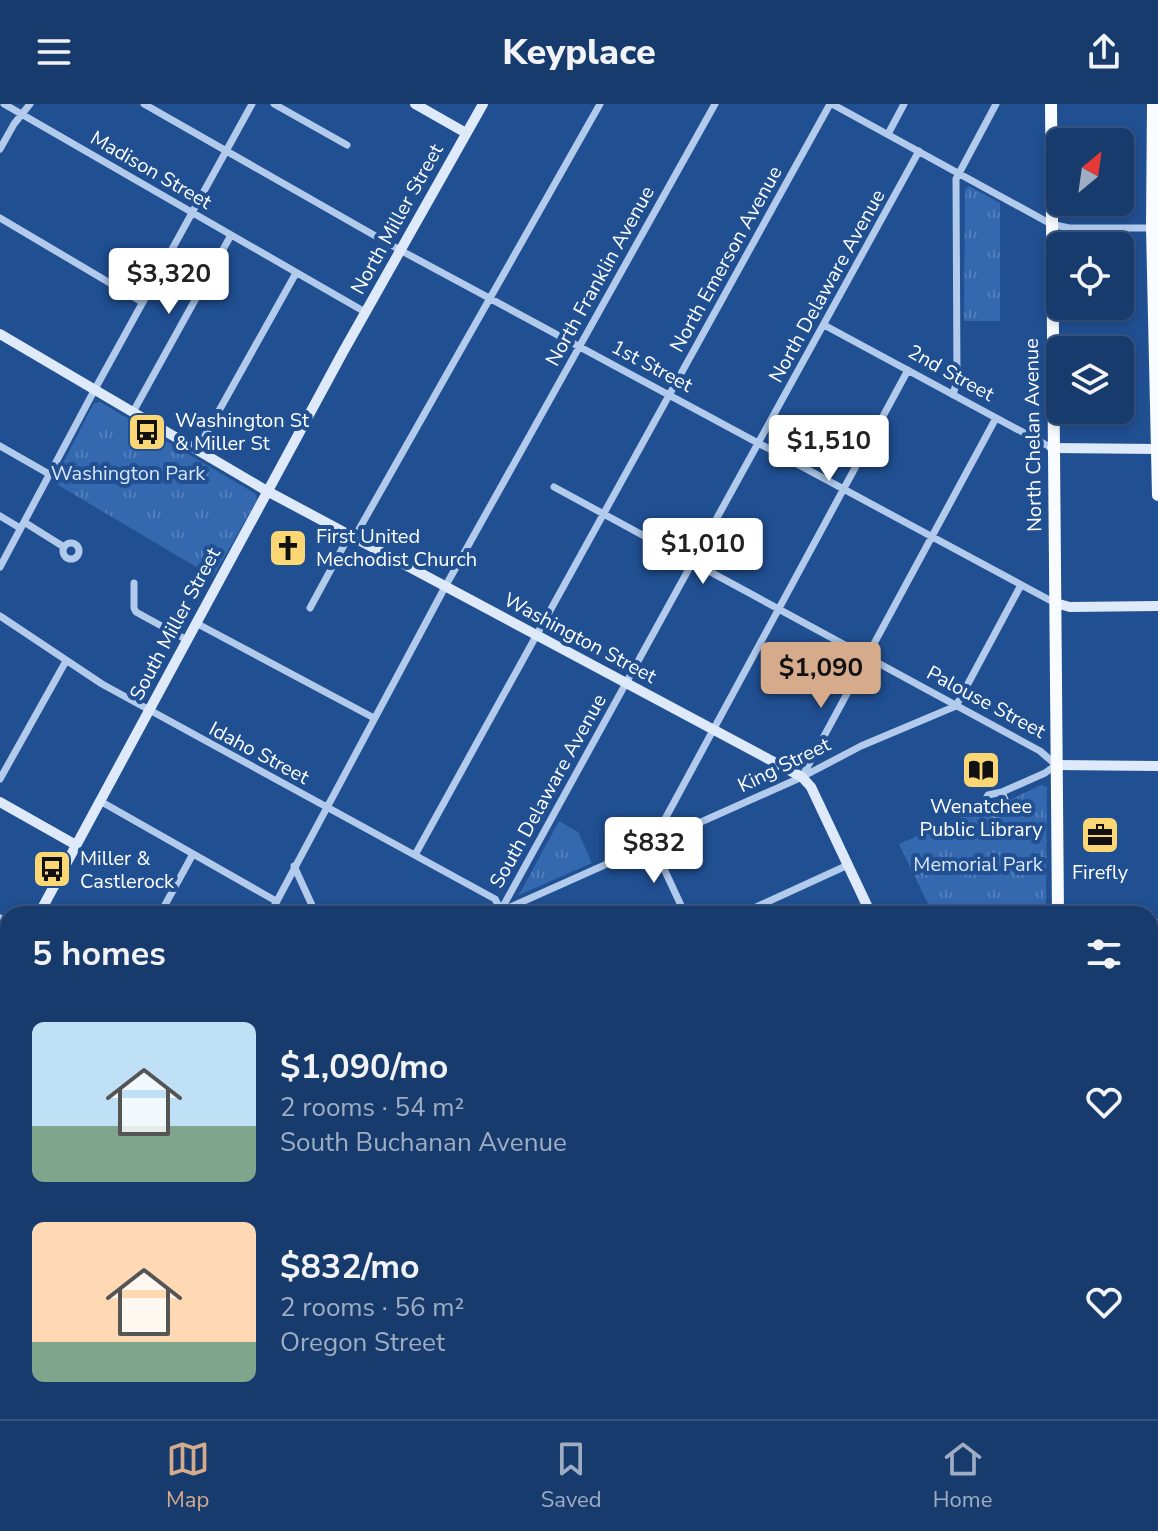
<!DOCTYPE html>
<meta charset="utf-8">
<style>
:root{--surface:#183b6e;--page:#254676;--text:#f1f3f6;--muted:#9fadc2;--line:#365581;--accent:#d6ab8b}
body{margin:0;font-family:"Nunito Sans",sans-serif;background:var(--page);color:var(--text);height:100vh;display:flex;flex-direction:column;font-size:30px;white-space:nowrap}
*{box-sizing:border-box;margin:0}
p{font-size:26px;color:var(--muted)}
.icon{flex:none;width:44px;height:44px;fill:none;stroke:currentColor;stroke-width:2;stroke-linecap:round;stroke-linejoin:round}
.map{position:relative;flex:1;overflow:hidden}
.details{position:absolute;left:0px;top:802px;width:1158px;height:514px;display:flex;flex-direction:column;background:var(--surface);border-radius:24px 24px 0 0;box-shadow:0 4px 12px #0003,0 0 0 2px var(--line)}
.details>*{flex:none}
.needle{width:52px;rotate:29deg}
.controls{position:absolute;left:1046px;top:24px;display:grid;gap:16px}
.controls a{display:grid;place-items:center;width:88px;height:88px;border-radius:12px;background:var(--surface);box-shadow:0 4px 12px #0003,0 0 0 2px var(--line);font-size:40px}
.price{position:absolute;translate:-50% -68px;padding:0 18px;border-radius:8px;background:#fff;color:#222;font-size:26px;line-height:52px;filter:drop-shadow(0 2px 4px #0008)}
.price::after{content:'';position:absolute;left:50%;top:48px;width:24px;height:18px;margin-left:-12px;background:inherit;clip-path:polygon(0 0,100% 0,50% 100%)}
.price.selected{background:var(--accent);color:#111}
ul{padding:0;list-style:none}
li{display:flex;align-items:center;gap:24px;height:200px;padding:0 32px}
li span{display:grid;place-items:center;flex:none;width:224px;height:160px;border-radius:12px;color:#555}
li>.icon{margin-inline-start:auto}
span .icon{width:96px;height:96px;fill:#fffc;stroke-width:1}
li b{font-size:34px}
h2{display:flex;justify-content:space-between;align-items:center;height:96px;padding:0 32px;font-size:34px}
header{display:flex;justify-content:space-between;align-items:center;height:104px;padding:0 32px;background:var(--surface);font-size:36px;font-weight:800}
.tabs{display:flex;justify-content:space-around;align-items:center;height:112px;border-top:2px solid var(--line);background:var(--surface);font-size:22px;color:var(--muted)}
.tabs a{display:grid;justify-items:center;gap:4px}
.tabs .selected{color:var(--accent)}
.map>svg:first-child{display:block}
.park{fill:url(#park-tufts)}
.pitch{fill:#3468af}
.lines{fill:none;stroke-linecap:round;stroke-linejoin:round}
.street{stroke:#b2cbed;stroke-width:7}
.secondary{stroke:#deeafa;stroke-width:10}
.primary{stroke:#f8fbff;stroke-width:12}
.labels{text-anchor:middle;dominant-baseline:central;stroke-width:8;stroke-linejoin:round;paint-order:stroke}
.street-label{font-size:20px;fill:#fff;stroke:#204f92}
.poi-label{font-size:20px;fill:#fff;stroke:#204f92;text-anchor:start}
.park-label{font-size:20px;fill:#d8e6fa;stroke:#204f92}
</style>
<header><svg class="icon" aria-label="menu" viewBox="0 0 24 24"><path d="M4 6h16M4 12h16M4 18h16"/></svg>Keyplace<svg class="icon" aria-label="share" viewBox="0 0 24 24"><path d="M12 15V3M7 8l5-5 5 5M5 13v7h14v-7"/></svg></header>
<div class="map">
<svg width="1158" height="1315" viewBox="0 0 1158 1315">
<defs>
<pattern id="park-tufts" width="24" height="20" patternUnits="userSpaceOnUse" patternTransform="scale(2)"><rect width="24" height="20" fill="#3468af"/><path d="M3 7l-1-3M5 7V3M7 7l1-3M15 17l-1-3M17 17v-4M19 17l1-3" fill="none" stroke="#527fbb"/></pattern>
</defs>
<rect width="100%" height="100%" fill="#204f92"/>
<path class="park" d="M 969,82 L 1000,99 L 1000,217 L 964,217 L 965,85 Z
M 100,298 L 256,390 L 257,396 L 213,473 L 53,378 L 94,299 Z
M 1041,681 L 1047,683 L 1046,804 L 1043,810 L 916,810 L 930,804 L 899,740 L 980,705 C 993,715 1011,716 1010,696 Z
M 559,717 L 578,728 L 592,759 L 519,791 Z"/>
<path class="pitch" d="M 0,1182 L 8,1187 L 8,1230 L 0,1245 Z
M 8,1274 L 8,1308 L 145,1308 L 148,1315 L 0,1315 L 0,1278 Z"/>
<g class="lines">
<path class="street" d="M 4,0 L 365,208
M 144,0 L 400,146 L 1055,499
M 274,0 L 347,41
M 832,0 L 1051,120 L 1069,124 L 1152,124
M 888,30 L 904,0
M 0,45 L 14,20 L 30,0
M 0,114 L 142,198
M 824,221 L 1052,344
M 953,291 L 957,276 L 956,75 L 996,0
M 133,308 L 231,131
M 0,342 L 49,370
M 197,346 L 296,169
M 554,383 L 1040,647 L 1056,661 L 1045,669 L 1002,688 L 988,691 L 983,700 L 986,706 L 995,710 L 1002,707 L 1006,698 L 1002,688
M 0,412 L 20,424
M 24,418 L 64,443
M 354,434 L 600,0
M63 447a8 8 0 1 1 16 0a8 8 0 1 1-16 0Z
M 0,463 L 95,285 L 252,0
M 134,479 L 134,504 L 136,508 L 187,536
M 310,504 L 349,432
M 0,512 L 102,580 L 495,795 L 502,808
M 196,519 L 374,614
M 956,602 L 1021,481
M 803,671 L 996,314
M 0,675 L 66,557
M 100,697 L 276,797
M 415,751 L 830,0
M 294,762 L 316,810
M 501,806 L 919,47
M 160,810 L 193,750
M 270,810 L 445,483 L 715,0
M 495,810 L 802,673 L 861,642 L 956,602
M 685,810 L 652,739 L 908,266
M 741,810 L 848,761
M 0,814 L 8,819
M 0,1049 L 8,1053
M 259,1308 L 272,1315
M 609,1308 L 622,1315
M 899,1308 L 899,1315
M 224,1315 L 228,1308
M 376,1315 L 391,1308
M 456,1315 L 459,1308
M 572,1315 L 576,1308
M 801,1315 L 805,1308
M 956,1315 L 956,1308"/>
<path class="secondary" d="M 415,0 L 466,29
M 0,230 L 267,387 L 802,673 L 811,683 L 871,810
M 1052,344 L 1158,345
M 1055,499 L 1070,503 L 1158,502
M 1056,661 L 1158,662
M 0,698 L 76,741
M 39,810 L 343,248 L 483,0
M 1150,820 L 1158,820
M 0,881 L 8,867
M 1150,979 L 1158,978
M 0,1167 L 8,1172
M 688,1315 L 692,1308"/>
<path class="primary" d="M 1051,0 L 1058,810
M 1153,0 L 1152,124 L 1158,391
M 1056,1315 L 1056,1308
M 1157,1315 L 1158,1100"/>
</g>
<defs>
<g id="bus-square" transform="scale(2)"><rect x="-9" y="-9" width="18" height="18" rx="4" fill="#fad773" stroke="#204f92"/><path d="M-5-6H5V4H4V6H2V4H-2V6H-4V4H-5ZM-3.5-4V0h7V-4ZM-3.5 1.2v1.5H-2V1.2ZM2 1.2v1.5H3.5V1.2Z" fill="#111"/></g>
<g id="church-square" transform="scale(2)"><rect x="-9" y="-9" width="18" height="18" rx="4" fill="#fad773" stroke="#204f92"/><path d="M-1.2-6h2.4v3.5h3.3v2.4h-3.3V6h-2.4V-.1h-3.3v-2.4h3.3Z" fill="#111"/></g>
<g id="library-square" transform="scale(2)"><rect x="-9" y="-9" width="18" height="18" rx="4" fill="#fad773" stroke="#204f92"/><path d="M-6-4Q-3-5.5-.7-3.5V5Q-3 3-6 4ZM6-4Q3-5.5 .7-3.5V5Q3 3 6 4Z" fill="#111"/></g>
<g id="office-square" transform="scale(2)"><rect x="-9" y="-9" width="18" height="18" rx="4" fill="#fad773" stroke="#204f92"/><path d="M-6-3h4V-5.5h4V-3h4V5H-6ZM-1-4.5V-3h2v-1.5ZM-6 0V1H6V0Z" fill="#111"/></g>
</defs>
<g fill-rule="evenodd">
<use href="#bus-square" x="147" y="328"/>
<use href="#church-square" x="288" y="444"/>
<use href="#library-square" x="981" y="666"/>
<use href="#office-square" x="1100" y="731"/>
<use href="#bus-square" x="52" y="765"/>
</g>
<g class="labels">
<g class="street-label">
<text transform="translate(151 66) rotate(30)">Madison Street</text>
<text transform="translate(397 115) rotate(-61)">North Miller Street</text>
<text transform="translate(726 155) rotate(-61)">North Emerson Avenue</text>
<text transform="translate(600 172) rotate(-61)">North Franklin Avenue</text>
<text transform="translate(827 182) rotate(-61)">North Delaware Avenue</text>
<text transform="translate(652 262) rotate(28)">1st Street</text>
<text transform="translate(951 269) rotate(29)">2nd Street</text>
<text transform="translate(1033 331) rotate(-91)">North Chelan Avenue</text>
<text transform="translate(175 520) rotate(-62)">South Miller Street</text>
<text transform="translate(580 534) rotate(28)">Washington Street</text>
<text transform="translate(986 598) rotate(28)">Palouse Street</text>
<text transform="translate(259 649) rotate(28)">Idaho Street</text>
<text transform="translate(784 661) rotate(-26)">King Street</text>
<text transform="translate(548 687) rotate(-61)">South Delaware Avenue</text>
</g>
<g class="poi-label">
<text x="175" y="316">Washington St<tspan x="175" dy="23">&amp; Miller St</tspan></text>
<text x="316" y="432">First United<tspan x="316" dy="23">Mechodist Church</tspan></text>
<text x="981" y="702" text-anchor="middle">Wenatchee<tspan x="981" dy="23">Public Library</tspan></text>
<text x="80" y="754">Miller &amp;<tspan x="80" dy="23">Castlerock</tspan></text>
<text x="1100" y="768" text-anchor="middle">Firefly</text>
</g>
<g class="park-label">
<text x="128" y="369">Washington Park</text>
<text x="978" y="760">Memorial Park</text>
</g>
</g>
</svg>
<div class="controls">
<a><svg class="needle" viewBox="-14 -14 28 28"><path d="M0-13l5 13h-10z" fill="#e53935"/><path d="M0 13l5-13h-10z" fill="#9fadc2"/></svg></a>
<a><svg class="icon" aria-label="locate" viewBox="0 0 24 24"><circle cx="12" cy="12" r="6"/><path d="M12 2v4M12 18v4M2 12h4M18 12h4"/></svg></a>
<a><svg class="icon" aria-label="layers" viewBox="0 0 24 24"><path d="M12 4l9 5-9 5-9-5zM3 14l9 5 9-5"/></svg></a>
</div>
<b class="price" style="left:169px;top:212px">$3,320</b>
<b class="price" style="left:829px;top:379px">$1,510</b>
<b class="price" style="left:703px;top:482px">$1,010</b>
<b class="price selected" style="left:821px;top:606px">$1,090</b>
<b class="price" style="left:654px;top:781px">$832</b>
<section class="details">
<h2>5 homes<svg class="icon" aria-label="filters" viewBox="0 0 24 24"><path d="M4 7h16M4 17h16"/><circle cx="9" cy="7" r="2"/><circle cx="15" cy="17" r="2"/></svg></h2>
<ul>
<li><span style="background:linear-gradient(#bfe0f5 65%,#7fa58c 0)"><svg class="icon" aria-label="home" viewBox="0 0 24 24"><path d="M3 11l9-7 9 7M6 9v11h12V9"/></svg></span><div><b>$1,090/mo</b><p>2 rooms · 54 m²</p><p>South Buchanan Avenue</p></div><svg class="icon" aria-label="heart" viewBox="0 0 24 24"><path d="M12 20l-8-8c-3-5 5-10 8-4 3-6 11-1 8 4z"/></svg></li>
<li><span style="background:linear-gradient(#ffd9b3 75%,#7fa58c 0)"><svg class="icon" aria-label="home" viewBox="0 0 24 24"><path d="M3 11l9-7 9 7M6 9v11h12V9"/></svg></span><div><b>$832/mo</b><p>2 rooms · 56 m²</p><p>Oregon Street</p></div><svg class="icon" aria-label="heart" viewBox="0 0 24 24"><path d="M12 20l-8-8c-3-5 5-10 8-4 3-6 11-1 8 4z"/></svg></li>
</ul>
</section>
</div>
<nav class="tabs">
<a class="selected"><svg class="icon" aria-label="map" viewBox="0 0 24 24"><path d="M3 6l6-2 6 2 6-2v14l-6 2-6-2-6 2zM9 4v14M15 6v14"/></svg>Map</a>
<a><svg class="icon" aria-label="saved" viewBox="0 0 24 24"><path d="M7 4h10v16l-5-4-5 4z"/></svg>Saved</a>
<a><svg class="icon" aria-label="home" viewBox="0 0 24 24"><path d="M3 11l9-7 9 7M6 9v11h12V9"/></svg>Home</a>
</nav>
